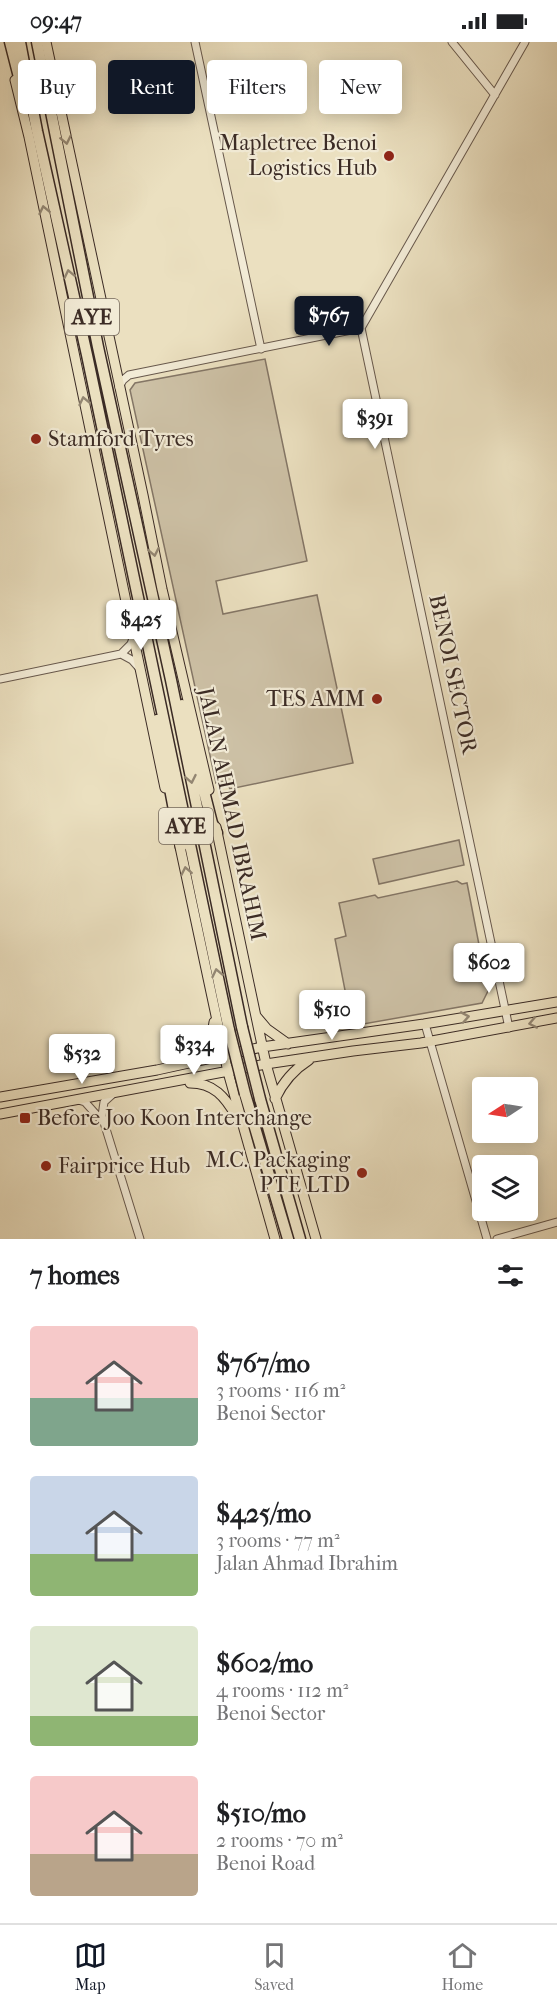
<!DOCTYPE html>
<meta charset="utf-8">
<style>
:root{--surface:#fff;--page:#f6f6f6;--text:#202124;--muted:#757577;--line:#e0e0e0;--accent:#111827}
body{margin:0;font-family:"IM FELL French Canon",serif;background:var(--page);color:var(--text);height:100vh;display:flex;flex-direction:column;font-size:22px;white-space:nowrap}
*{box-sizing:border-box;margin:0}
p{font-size:20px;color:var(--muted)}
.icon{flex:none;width:33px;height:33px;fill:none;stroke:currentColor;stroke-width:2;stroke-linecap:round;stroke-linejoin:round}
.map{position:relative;height:1197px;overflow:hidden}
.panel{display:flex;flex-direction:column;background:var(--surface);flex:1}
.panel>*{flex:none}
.guide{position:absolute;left:18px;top:18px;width:522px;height:54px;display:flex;gap:12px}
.needle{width:39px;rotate:258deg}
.controls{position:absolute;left:472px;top:1035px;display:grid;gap:12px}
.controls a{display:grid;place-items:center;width:66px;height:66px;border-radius:6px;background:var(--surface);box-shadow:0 3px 15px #0003;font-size:30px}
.price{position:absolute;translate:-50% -51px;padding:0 14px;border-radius:6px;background:#fff;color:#222;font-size:20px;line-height:39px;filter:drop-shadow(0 2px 3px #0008)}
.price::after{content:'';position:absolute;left:50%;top:36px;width:18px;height:14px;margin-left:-9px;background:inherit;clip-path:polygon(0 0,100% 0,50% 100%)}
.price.on{background:var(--accent);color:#fff}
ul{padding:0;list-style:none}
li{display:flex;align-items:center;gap:18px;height:150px;padding:0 30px}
li span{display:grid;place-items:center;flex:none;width:168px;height:120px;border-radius:6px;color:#555}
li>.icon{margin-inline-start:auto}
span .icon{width:72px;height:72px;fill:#fffc;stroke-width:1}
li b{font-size:26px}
h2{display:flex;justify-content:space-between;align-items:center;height:72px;padding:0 30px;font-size:26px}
.tag{padding:0 21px;border-radius:6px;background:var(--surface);box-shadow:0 3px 15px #0003;font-size:21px;line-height:54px}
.tag.on{background:var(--accent);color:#fff}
.status{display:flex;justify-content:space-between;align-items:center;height:42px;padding:0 30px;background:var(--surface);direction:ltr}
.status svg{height:16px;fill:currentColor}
.dock{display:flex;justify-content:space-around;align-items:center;height:84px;border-top:2px solid var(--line);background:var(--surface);font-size:16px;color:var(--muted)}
.dock a{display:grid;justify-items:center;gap:3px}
.dock .on{color:var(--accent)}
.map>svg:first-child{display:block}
.green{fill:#cdc1a6;stroke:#847666;stroke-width:1.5}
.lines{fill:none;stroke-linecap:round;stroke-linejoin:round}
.minor-casing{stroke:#67584c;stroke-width:9}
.major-casing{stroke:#3b2b25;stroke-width:11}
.highway-casing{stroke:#3b2b25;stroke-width:13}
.minor{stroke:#f2ebd6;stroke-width:7}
.major{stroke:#ebe0c0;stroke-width:9}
.highway{stroke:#ebe0c0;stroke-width:10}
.highway-bridge-casing{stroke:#3b2b25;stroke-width:13;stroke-linecap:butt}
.highway-bridge{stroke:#ebe0c0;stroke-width:10}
.oneway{stroke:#938672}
.poi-dot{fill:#8f2418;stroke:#f2ebd6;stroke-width:2}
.labels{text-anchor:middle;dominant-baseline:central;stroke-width:4.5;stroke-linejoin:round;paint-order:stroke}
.shield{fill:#f2ebd6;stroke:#72655a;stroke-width:1.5}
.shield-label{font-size:21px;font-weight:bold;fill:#3b2b25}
.poi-label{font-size:22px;fill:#3b2b25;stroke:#f2ebd6;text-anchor:end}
.street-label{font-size:22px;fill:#3b2b25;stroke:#f2ebd6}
</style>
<div class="status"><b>09:47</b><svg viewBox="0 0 49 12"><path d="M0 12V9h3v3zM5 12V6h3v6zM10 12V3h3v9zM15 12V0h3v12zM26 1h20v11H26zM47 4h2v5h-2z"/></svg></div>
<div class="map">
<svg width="557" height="1197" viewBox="0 0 557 1197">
<rect width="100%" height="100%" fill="#ebe0c0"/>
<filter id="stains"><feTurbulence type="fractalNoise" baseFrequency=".00333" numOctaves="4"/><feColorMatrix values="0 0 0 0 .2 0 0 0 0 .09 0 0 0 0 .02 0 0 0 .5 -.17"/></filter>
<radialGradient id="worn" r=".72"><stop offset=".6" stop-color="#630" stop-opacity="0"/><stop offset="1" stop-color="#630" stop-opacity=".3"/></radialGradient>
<path class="green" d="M 265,317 L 307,519 L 216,539 L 223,572 L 317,553 L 353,721 L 230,747 L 226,739 L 216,741 L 130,348 L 135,341 Z
M 459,798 L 464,823 L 379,842 L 373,817 Z
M 457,839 L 462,842 L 467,841 L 488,949 L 482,961 L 352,984 L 335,897 L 346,894 L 339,861 L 375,853 L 378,856 Z"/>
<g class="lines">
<g class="minor-casing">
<path id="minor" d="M 195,0 L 261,307
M 452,0 L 495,53
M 119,345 L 123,338 L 129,333 L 361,286
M 121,612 L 132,618 L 140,627
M 0,637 L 121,612 L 131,602 L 133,596
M 425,982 L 487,1197
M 509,986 L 361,286 L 525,0
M 114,1051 L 104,1060 L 102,1074 L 140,1197
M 78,1058 L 85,1060 L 102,1079
M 497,1197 L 557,1180"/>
</g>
<g class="major-casing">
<path id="major" d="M 46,0 L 143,453 L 162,547 L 209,748
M 15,38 L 29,95 L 165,746
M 216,785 L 266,1022 L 316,1197
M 179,800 L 228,1030 L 275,1197
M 256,974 L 267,987 L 288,1002
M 185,1018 C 203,1012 212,999 214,980
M 190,1041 C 214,1041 225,1055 236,1074
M 0,1055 L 157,1028 L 262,1005 L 424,982 L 557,960
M 275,1057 C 283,1040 293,1028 309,1018
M 0,1072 L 266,1022 L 353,1009 L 421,1001 L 557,976"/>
</g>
<g class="highway-casing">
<path id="highway" d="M 10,0 L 22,47
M 20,0 L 37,89 L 87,313 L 229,988
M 37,0 L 98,305 L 171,638 L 242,985
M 182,663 L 212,781 L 217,791
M 157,678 L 181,805
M 245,1052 L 288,1197
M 260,1057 L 300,1197"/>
</g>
<use href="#minor" class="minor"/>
<use href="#major" class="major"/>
<use href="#highway" class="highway"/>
<g class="highway-bridge-casing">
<path id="highway-bridge" d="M 242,985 L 260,1057
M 229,988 L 245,1052"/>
</g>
<use href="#highway-bridge" class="highway-bridge"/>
</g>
<defs><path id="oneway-chevron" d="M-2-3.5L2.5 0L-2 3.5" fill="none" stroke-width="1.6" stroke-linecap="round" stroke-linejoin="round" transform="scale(1.5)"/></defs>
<g class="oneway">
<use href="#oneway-chevron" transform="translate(66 98) rotate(78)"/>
<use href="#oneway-chevron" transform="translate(44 168) rotate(-102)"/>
<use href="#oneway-chevron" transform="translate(69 232) rotate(-102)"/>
<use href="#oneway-chevron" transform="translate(84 359) rotate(-102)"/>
<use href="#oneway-chevron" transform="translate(154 510) rotate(79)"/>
<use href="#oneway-chevron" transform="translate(191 737) rotate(79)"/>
<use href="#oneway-chevron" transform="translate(186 829) rotate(-101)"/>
<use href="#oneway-chevron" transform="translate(217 931) rotate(-102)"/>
<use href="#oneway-chevron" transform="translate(465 975) rotate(-10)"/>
<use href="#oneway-chevron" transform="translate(533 981) rotate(169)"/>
</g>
<g class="poi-dot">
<circle cx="389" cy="114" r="6"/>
<circle cx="36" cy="397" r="6"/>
<circle cx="377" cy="657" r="6"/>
<rect x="19" y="1070" width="12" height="12" rx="3"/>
<circle cx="46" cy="1124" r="6"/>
<circle cx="362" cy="1131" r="6"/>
</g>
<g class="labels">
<g class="shield">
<rect x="65" y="257" width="54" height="36" rx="4.5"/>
<rect x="159" y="766" width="54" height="36" rx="4.5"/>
</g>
<g class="shield-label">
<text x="92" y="275">AYE</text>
<text x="186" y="784">AYE</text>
</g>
<g class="poi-label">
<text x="377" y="101">Mapletree Benoi<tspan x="377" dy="25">Logistics Hub</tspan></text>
<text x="48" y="397" text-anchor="start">Stamford Tyres</text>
<text x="365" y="657">TES AMM</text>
<text x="37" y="1076" text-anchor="start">Before Joo Koon Interchange</text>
<text x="350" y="1118">M.C. Packaging<tspan x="350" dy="25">PTE LTD</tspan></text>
<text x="58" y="1124" text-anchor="start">Fairprice Hub</text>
</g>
<g class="street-label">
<text transform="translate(453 632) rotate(78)">BENOI SECTOR</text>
<text transform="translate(232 772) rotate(78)">JALAN AHMAD IBRAHIM</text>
</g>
</g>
<rect width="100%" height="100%" filter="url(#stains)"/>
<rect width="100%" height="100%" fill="url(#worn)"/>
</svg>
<div class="controls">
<a><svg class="needle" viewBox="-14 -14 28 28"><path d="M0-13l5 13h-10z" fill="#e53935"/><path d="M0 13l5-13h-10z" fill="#757577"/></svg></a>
<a><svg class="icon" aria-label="layers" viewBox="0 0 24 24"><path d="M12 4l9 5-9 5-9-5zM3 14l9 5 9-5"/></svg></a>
</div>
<b class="price on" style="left:329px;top:305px">$767</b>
<b class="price" style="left:375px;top:408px">$391</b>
<b class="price" style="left:141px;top:609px">$425</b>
<b class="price" style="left:489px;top:952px">$602</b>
<b class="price" style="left:332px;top:999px">$510</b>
<b class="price" style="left:194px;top:1034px">$334</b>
<b class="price" style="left:82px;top:1043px">$532</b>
<div class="guide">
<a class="tag">Buy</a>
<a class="tag on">Rent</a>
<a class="tag">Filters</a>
<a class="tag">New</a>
</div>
</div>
<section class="panel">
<h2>7 homes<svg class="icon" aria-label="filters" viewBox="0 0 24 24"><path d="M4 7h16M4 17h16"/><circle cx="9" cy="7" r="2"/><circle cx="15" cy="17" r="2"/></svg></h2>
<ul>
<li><span style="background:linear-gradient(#f6c9c9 60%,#7fa58c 0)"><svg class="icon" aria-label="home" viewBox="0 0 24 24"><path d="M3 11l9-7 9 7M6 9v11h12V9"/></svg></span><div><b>$767/mo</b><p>3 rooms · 116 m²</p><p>Benoi Sector</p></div></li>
<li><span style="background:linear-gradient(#c9d6e8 65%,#8fb573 0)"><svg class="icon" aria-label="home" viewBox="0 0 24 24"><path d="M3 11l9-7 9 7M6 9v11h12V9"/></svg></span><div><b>$425/mo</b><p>3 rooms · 77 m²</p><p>Jalan Ahmad Ibrahim</p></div></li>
<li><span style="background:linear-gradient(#dfe7d0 75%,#8fb573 0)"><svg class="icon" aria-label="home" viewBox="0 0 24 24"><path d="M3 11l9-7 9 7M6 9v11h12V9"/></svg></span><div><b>$602/mo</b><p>4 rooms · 112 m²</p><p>Benoi Sector</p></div></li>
<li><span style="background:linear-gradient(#f6c9c9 65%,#b9a48a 0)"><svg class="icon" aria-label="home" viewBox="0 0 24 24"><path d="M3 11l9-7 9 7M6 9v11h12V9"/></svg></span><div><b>$510/mo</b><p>2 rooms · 70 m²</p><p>Benoi Road</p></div></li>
</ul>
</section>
<nav class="dock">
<a class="on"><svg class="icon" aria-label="map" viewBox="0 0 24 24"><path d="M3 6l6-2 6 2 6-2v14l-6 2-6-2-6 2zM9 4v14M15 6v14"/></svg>Map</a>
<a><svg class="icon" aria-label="saved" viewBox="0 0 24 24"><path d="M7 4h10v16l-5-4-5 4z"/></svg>Saved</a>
<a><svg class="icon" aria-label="home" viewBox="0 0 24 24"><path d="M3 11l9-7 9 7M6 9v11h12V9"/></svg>Home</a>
</nav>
